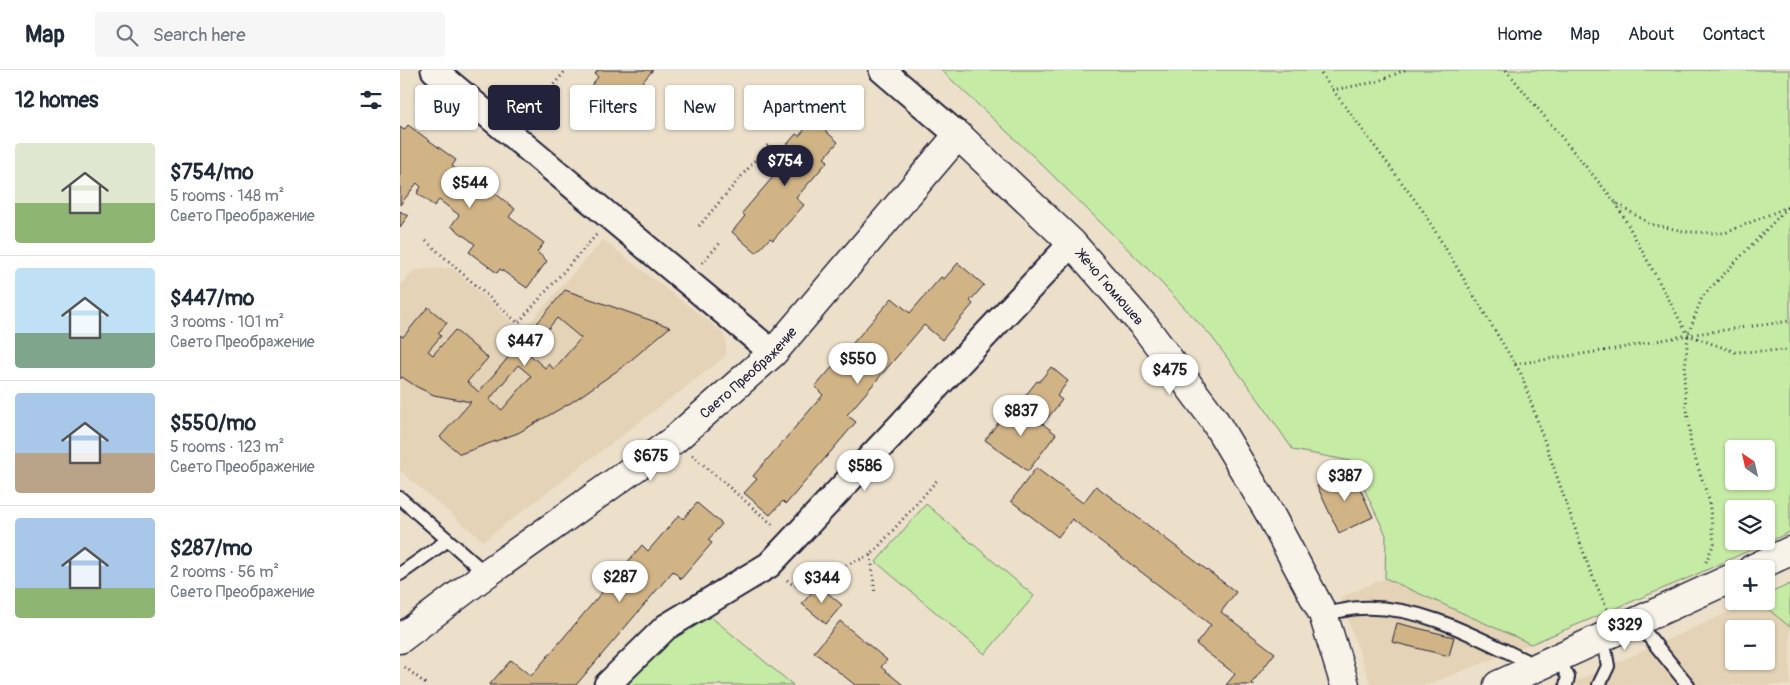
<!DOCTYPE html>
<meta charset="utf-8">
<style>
:root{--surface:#fff;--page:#f6f6f7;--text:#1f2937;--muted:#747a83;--line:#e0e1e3;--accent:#22223b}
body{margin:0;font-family:Pangolin,sans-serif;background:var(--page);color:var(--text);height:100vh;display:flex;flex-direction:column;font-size:19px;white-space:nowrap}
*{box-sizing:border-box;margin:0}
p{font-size:16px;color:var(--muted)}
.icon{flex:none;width:28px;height:28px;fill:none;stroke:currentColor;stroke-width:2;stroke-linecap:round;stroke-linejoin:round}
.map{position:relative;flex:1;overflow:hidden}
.side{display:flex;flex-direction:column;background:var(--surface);width:400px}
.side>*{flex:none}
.guide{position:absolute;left:15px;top:15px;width:475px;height:45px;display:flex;gap:10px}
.needle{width:32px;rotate:326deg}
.buttons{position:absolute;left:1325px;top:370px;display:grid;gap:10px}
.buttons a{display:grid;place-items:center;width:50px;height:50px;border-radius:5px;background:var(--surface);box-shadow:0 1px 4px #0004;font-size:25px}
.price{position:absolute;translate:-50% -42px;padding:0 11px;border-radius:18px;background:#fff;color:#222;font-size:16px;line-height:32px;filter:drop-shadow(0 1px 2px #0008)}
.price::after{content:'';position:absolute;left:50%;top:30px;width:15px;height:11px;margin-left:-8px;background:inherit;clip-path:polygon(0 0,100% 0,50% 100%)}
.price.selected{background:var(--accent);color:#fff}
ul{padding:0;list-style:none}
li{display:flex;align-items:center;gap:15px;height:125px;padding:0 15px}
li+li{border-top:1px solid var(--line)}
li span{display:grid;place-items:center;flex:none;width:140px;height:100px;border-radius:5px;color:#555}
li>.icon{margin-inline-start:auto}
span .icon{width:60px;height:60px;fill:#fffc;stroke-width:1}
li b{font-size:21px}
h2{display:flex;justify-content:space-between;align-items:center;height:60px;padding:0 15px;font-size:21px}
.pill{padding:0 18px;border-radius:5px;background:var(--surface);box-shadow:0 1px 4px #0004;font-size:18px;line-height:45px}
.pill.selected{background:var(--accent);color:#fff}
header{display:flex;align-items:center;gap:30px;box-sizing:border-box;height:70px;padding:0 25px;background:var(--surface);border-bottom:1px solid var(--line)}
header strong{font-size:24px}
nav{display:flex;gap:28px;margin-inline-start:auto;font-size:18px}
.search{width:350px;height:45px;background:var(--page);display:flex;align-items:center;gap:12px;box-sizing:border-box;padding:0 18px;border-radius:5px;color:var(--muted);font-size:19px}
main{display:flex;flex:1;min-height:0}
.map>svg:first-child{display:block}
.built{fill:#e4d3b6;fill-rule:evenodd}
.green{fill:#c6eba5;stroke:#748670;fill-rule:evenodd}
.building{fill:#d1b486;stroke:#22223b;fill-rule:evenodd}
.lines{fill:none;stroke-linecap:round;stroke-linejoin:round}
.lane-casing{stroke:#22223b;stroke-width:16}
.street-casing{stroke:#22223b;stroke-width:29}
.secondary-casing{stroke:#22223b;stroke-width:31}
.path{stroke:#22223b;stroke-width:3;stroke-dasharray:1 4;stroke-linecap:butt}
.lane{stroke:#f7f3e8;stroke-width:12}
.street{stroke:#f7f3e8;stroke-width:25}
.secondary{stroke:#f7f3e8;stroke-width:28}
.labels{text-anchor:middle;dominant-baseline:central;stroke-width:4;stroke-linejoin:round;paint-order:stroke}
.street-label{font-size:14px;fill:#22223b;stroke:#f7f3e8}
</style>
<header>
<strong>Map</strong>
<div class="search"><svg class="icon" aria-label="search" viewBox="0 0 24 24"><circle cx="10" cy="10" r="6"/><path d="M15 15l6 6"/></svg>Search here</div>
<nav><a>Home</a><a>Map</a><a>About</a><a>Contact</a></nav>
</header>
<main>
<section class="side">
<h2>12 homes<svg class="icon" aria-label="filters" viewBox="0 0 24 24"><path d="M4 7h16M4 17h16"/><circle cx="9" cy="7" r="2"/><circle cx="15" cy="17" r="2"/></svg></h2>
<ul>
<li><span style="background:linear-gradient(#dfe7d0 60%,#8fb573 0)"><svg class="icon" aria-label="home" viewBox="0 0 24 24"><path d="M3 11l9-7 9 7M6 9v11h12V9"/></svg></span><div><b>$754/mo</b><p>5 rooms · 148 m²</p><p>Свето Преображение</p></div></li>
<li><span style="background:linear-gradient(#bfe0f5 65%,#7fa58c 0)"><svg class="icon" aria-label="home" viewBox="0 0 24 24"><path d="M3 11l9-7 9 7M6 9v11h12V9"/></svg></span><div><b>$447/mo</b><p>3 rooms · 101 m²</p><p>Свето Преображение</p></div></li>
<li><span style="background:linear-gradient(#a9c7e8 60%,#b9a48a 0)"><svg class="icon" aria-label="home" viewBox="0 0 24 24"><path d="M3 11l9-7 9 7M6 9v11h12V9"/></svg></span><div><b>$550/mo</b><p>5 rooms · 123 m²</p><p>Свето Преображение</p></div></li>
<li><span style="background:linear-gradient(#a9c7e8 70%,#8fb573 0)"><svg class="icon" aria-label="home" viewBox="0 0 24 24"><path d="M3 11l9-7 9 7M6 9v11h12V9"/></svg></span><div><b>$287/mo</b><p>2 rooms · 56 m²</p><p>Свето Преображение</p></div></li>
</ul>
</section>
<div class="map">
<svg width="1390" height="615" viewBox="0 0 1390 615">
<rect width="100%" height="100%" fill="#ece0cb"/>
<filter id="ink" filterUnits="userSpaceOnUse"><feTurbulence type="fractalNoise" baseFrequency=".02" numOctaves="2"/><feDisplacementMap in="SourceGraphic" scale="10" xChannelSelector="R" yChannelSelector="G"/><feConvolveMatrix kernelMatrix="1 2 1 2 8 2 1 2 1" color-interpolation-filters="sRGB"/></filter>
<g filter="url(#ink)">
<path class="built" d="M 203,170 L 322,262 L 326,271 L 326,285 L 316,294 L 83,471 L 0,401 L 0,216 L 14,200 L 52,198 L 122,261 Z
M 985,508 L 1131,574 L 1027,615 L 971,615 L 940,528 Z
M 1353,531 L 1358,531 L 1390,557 L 1390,615 L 1168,615 ZM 1334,559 L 1366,559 L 1366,591 L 1334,591 Z"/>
<path class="green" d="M 541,0 L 1390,0 L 1390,462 L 1293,506 L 1131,574 L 985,508 L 986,465 L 951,391 L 893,380 L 861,333 L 811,266 L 752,203 L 634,87 ZM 1334,379 L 1366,379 L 1366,411 L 1334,411 ZM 1334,439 L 1366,439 L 1366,471 L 1334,471 Z
M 526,434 L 634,526 L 585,584 L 476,492 Z
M 1390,514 L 1390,557 L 1358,531 L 1366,531 L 1366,525 Z
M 299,537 L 393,615 L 207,615 Z"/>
<path class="building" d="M 198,0 L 253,0 L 226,31 L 223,28 L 209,44 L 185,23 L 198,7 L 195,4 Z
M 413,50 L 438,72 L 424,88 L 428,91 L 396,128 L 404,135 L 373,170 L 370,168 L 356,183 L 332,162 L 345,146 L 342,143 L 373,107 L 365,100 L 396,64 L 399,66 Z
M 8,55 L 56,90 L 52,96 L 73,112 L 69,117 L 85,128 L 91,120 L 115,139 L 109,147 L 144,173 L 137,182 L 147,191 L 127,218 L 100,199 L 97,203 L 69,182 L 75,174 L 51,156 L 59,145 L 39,130 L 34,136 L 17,123 L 21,117 L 17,113 L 0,135 L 0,57 L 4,60 Z
M 0,141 L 8,146 L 0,157 Z
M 558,193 L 584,215 L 570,231 L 573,234 L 542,270 L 524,255 L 447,345 L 456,352 L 386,434 L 383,431 L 370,445 L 344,423 L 357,409 L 353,406 L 423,325 L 415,317 L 492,228 L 510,243 L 541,207 L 544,209 Z
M 165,220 L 270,257 L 224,296 L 172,332 L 118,363 L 60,384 L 40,367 L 71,332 L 34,325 L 17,317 L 2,307 L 0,309 L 0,265 L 3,267 L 28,237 L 47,253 L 38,263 L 41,266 L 28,281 L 33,285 L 55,260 L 88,288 L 67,312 L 79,322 ZM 157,248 L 181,268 L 154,299 L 148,294 L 145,298 L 128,283 ZM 118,295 L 131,306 L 102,340 L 89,330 Z
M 651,297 L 668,311 L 657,326 L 662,330 L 643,354 L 618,335 L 637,311 L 639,312 Z
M 614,332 L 656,364 L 628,401 L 585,370 Z
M 636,398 L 683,433 L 696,416 L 836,522 L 821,542 L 875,583 L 852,613 L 855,615 L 826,615 L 835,604 L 796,574 L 811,555 L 695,467 L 672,449 L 658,467 L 611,431 Z
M 952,401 L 973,447 L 939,463 L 917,416 Z
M 297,433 L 322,454 L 308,470 L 312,473 L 281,509 L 273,501 L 176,615 L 89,615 L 111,590 L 131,606 L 242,475 L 248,481 L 279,445 L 283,449 Z
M 418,515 L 442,535 L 426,554 L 402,534 Z
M 440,551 L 487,590 L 481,597 L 503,615 L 455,615 L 414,582 Z
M 997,553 L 1054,567 L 1049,586 L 992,572 Z"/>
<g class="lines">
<g class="lane-casing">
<path id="lane" d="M 0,428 L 48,470 L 0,504
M 48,470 L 86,504
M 923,544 C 935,543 948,538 961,538 C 1025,535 1081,570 1137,596
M 1237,552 L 1288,615
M 1158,588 L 1168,607 L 1166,615
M 1199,615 L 1208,596 L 1203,568"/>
</g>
<g class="street-casing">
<path id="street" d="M 34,0 L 373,283
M 482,0 L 558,65
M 207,615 L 266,557 L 369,495 L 672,173"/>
</g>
<g class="secondary-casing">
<g id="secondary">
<path d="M 1352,499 L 1390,481"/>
<path id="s1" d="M 0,569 L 86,504 L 274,370 L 373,283 L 558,65 L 672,173 L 745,257 L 813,348 L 870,444 L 923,544 L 945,615"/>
<path d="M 1098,615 L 1334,507"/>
</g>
</g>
<path class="path" d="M 918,0 L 1023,141 L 1121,304 L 1189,498 L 1207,539
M 1106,0 L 1216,133 L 1250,154 L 1288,162 L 1325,163 L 1390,136
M 932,20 L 976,12 L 1005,0
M 144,26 L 166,0
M 1216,133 L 1288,265 L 1335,282 L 1390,280
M 299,156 L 368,75
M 26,171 L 118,253 L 197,164
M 302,193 L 320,173
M 1115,294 L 1215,279 L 1288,265 L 1390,251
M 292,385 L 374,456
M 471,485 L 475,524
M 1306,492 L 1314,473 L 1309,430 L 1291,376 L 1284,310 L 1288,265 L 1302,227 L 1388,137
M 387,510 L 394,516 L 471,485 L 539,408
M 5,597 L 27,615"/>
<use href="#lane" class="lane"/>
<use href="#street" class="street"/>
<use href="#secondary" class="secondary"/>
</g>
</g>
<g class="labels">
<g class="street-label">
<text stroke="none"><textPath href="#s1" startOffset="972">Жечо Гюмюшев</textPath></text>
<text stroke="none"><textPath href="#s1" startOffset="439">Свето Преображение</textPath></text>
</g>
</g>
</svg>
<div class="buttons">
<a><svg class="needle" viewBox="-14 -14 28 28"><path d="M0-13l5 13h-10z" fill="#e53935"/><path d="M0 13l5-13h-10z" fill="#747a83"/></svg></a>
<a><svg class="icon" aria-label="layers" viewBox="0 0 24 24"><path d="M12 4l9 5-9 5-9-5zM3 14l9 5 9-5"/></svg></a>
<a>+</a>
<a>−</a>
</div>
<b class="price selected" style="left:385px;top:117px">$754</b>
<b class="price" style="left:70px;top:139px">$544</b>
<b class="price" style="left:125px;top:297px">$447</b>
<b class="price" style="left:458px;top:315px">$550</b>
<b class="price" style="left:770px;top:326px">$475</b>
<b class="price" style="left:621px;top:367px">$837</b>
<b class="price" style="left:251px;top:412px">$675</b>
<b class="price" style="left:465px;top:422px">$586</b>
<b class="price" style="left:945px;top:432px">$387</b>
<b class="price" style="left:220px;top:533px">$287</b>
<b class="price" style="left:422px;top:534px">$344</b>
<b class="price" style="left:1225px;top:581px">$329</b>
<div class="guide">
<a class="pill">Buy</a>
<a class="pill selected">Rent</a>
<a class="pill">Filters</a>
<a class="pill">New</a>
<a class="pill">Apartment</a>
</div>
</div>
</main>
